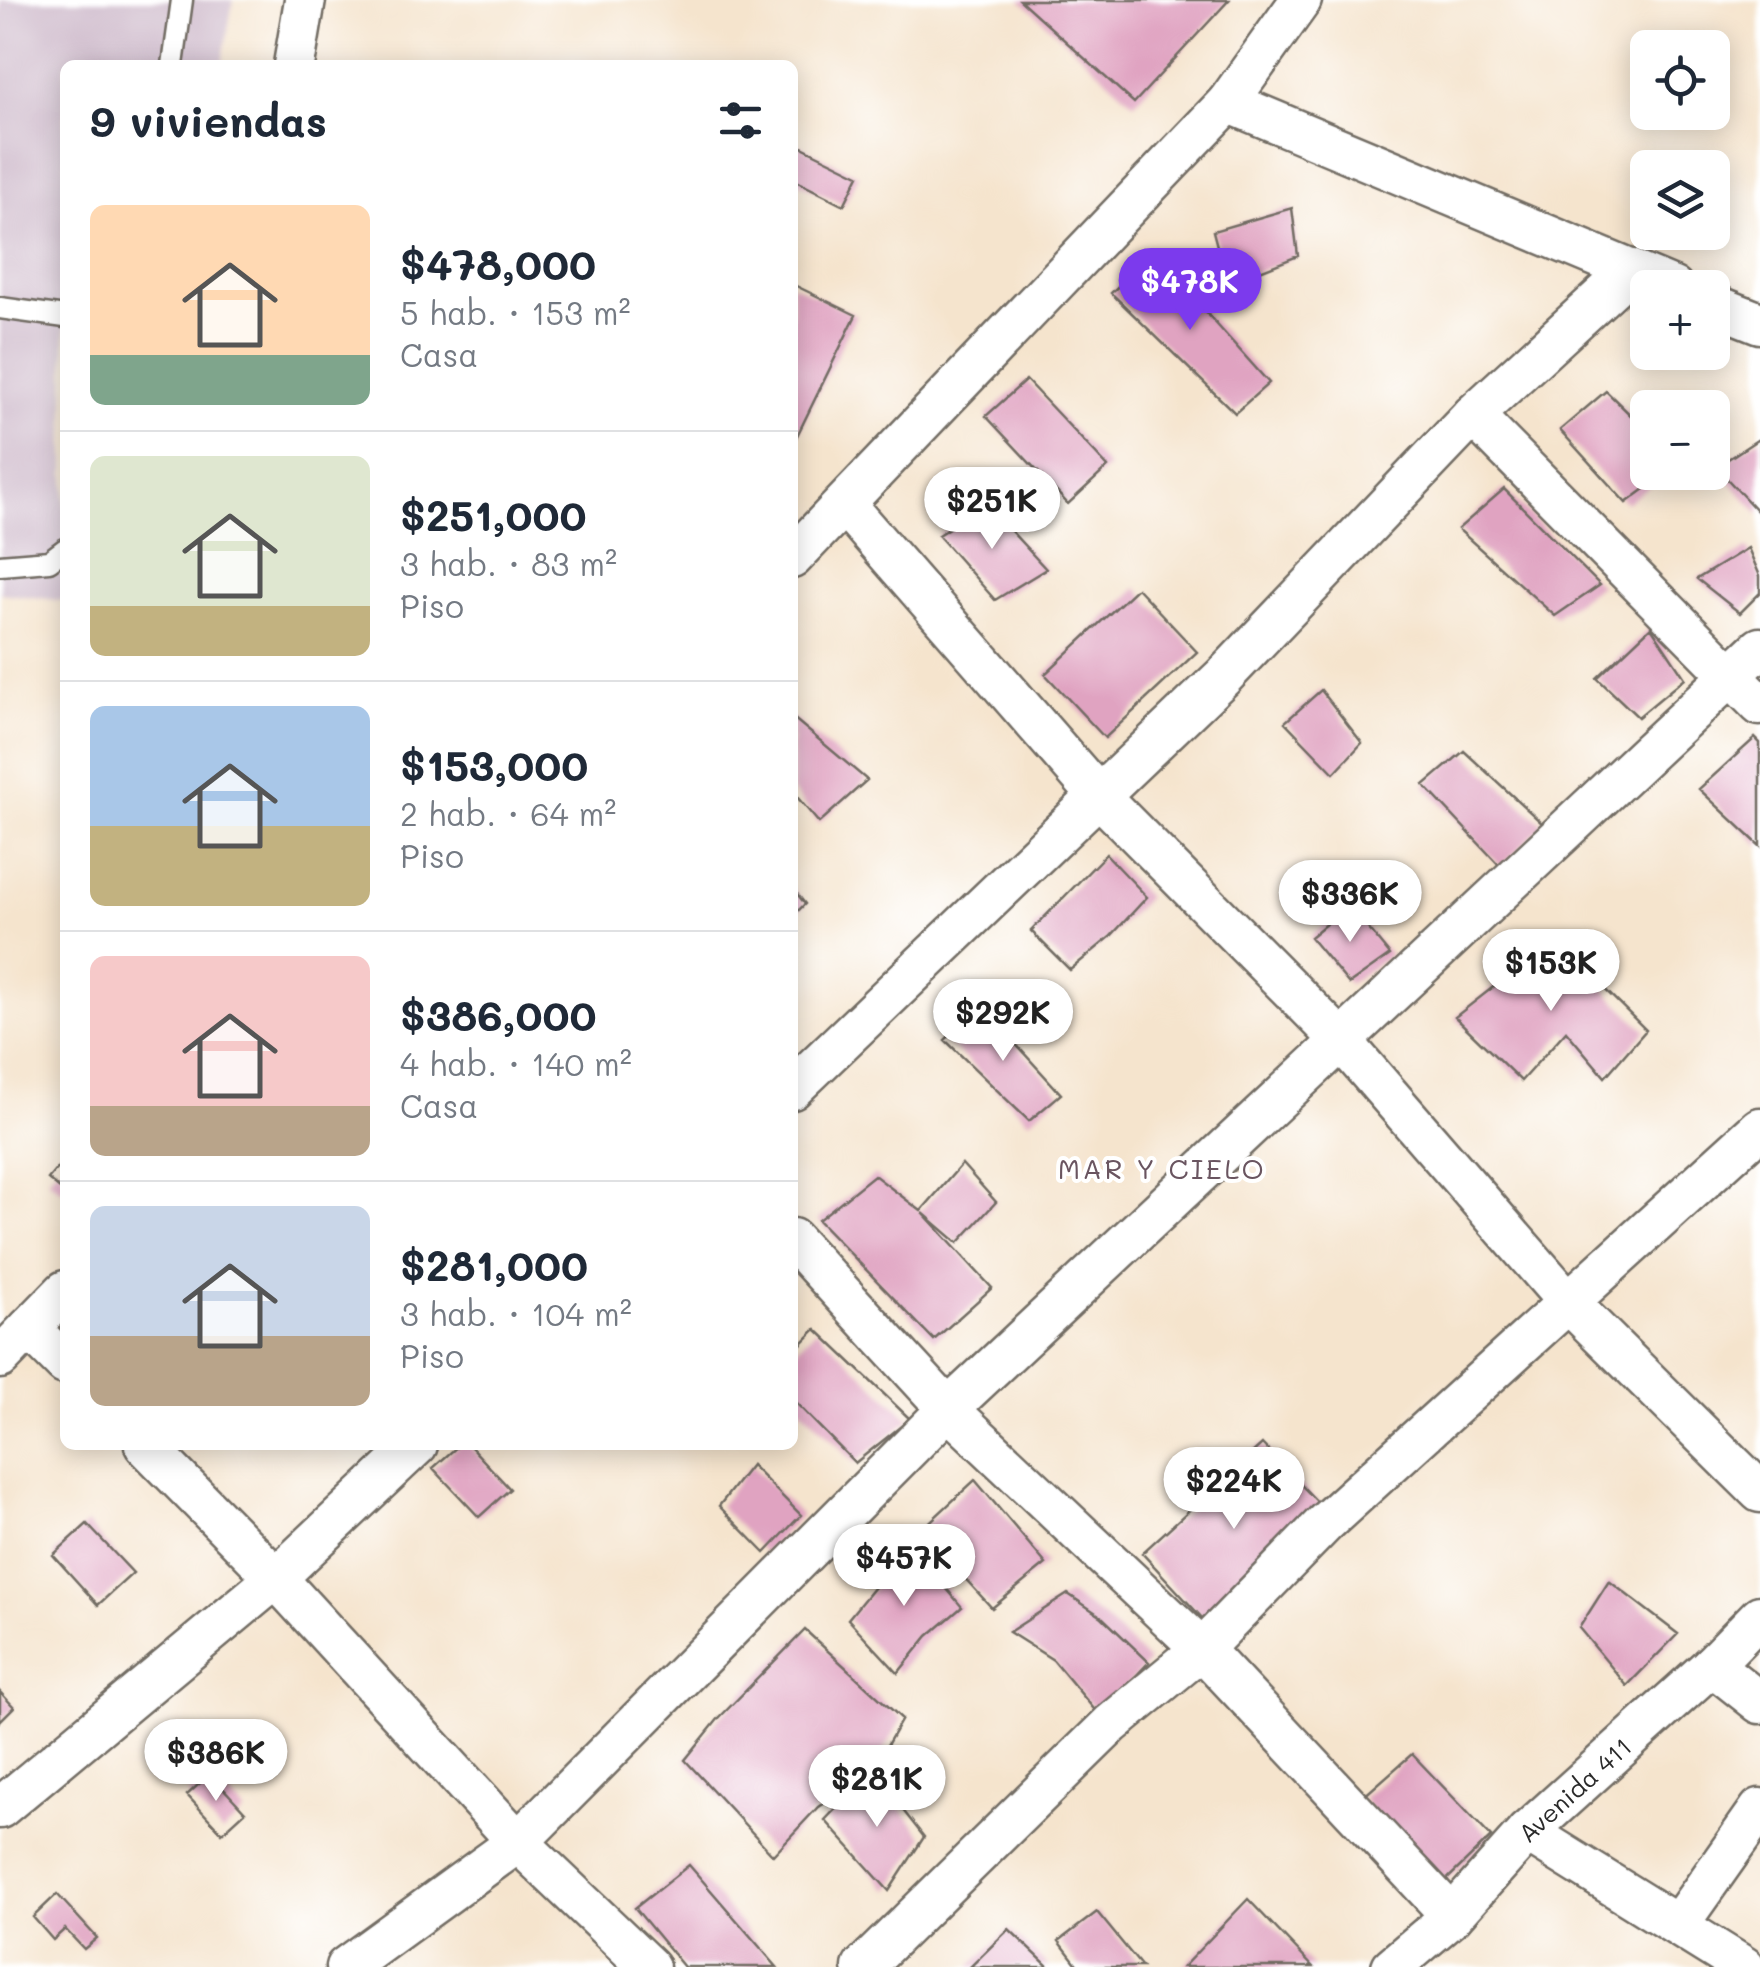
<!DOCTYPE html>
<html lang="es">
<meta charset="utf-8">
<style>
:root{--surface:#fff;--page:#f6f6f7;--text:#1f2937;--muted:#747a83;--line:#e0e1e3;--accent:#7c3aed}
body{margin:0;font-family:Mali,sans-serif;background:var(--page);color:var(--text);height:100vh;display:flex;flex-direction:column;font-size:38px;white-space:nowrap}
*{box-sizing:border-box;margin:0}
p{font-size:32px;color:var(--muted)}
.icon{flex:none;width:55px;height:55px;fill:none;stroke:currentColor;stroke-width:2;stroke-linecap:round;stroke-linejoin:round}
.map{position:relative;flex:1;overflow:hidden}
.panel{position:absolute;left:60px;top:60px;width:738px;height:1390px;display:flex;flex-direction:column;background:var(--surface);border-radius:15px;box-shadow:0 5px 25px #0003}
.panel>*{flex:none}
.controls{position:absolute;left:1630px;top:30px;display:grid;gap:20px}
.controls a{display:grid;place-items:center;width:100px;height:100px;border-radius:15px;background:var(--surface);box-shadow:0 5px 25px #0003;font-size:50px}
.price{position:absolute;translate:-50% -85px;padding:0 22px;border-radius:35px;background:#fff;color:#222;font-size:32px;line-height:65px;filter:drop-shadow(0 2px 5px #0008)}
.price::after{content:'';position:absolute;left:50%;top:60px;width:30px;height:22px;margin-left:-15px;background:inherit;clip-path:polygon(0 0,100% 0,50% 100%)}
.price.active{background:var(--accent);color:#fff}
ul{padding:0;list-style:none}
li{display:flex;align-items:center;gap:30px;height:250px;padding:0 30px}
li+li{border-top:2px solid var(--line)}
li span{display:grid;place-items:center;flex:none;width:280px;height:200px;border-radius:15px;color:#555}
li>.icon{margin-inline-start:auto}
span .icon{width:120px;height:120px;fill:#fffc;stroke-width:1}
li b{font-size:42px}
h2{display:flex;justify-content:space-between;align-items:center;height:120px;padding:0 30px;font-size:42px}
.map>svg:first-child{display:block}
.industrial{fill:#d0bdcd}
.building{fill:#e0a3c1}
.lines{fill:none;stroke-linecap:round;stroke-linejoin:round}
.service-casing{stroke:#726c64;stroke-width:25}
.minor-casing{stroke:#726c64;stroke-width:45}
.service{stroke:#fff;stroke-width:20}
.minor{stroke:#fff;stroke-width:40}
.labels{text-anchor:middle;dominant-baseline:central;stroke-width:8;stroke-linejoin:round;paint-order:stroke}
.street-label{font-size:25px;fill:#2b2b2b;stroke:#fff}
.neighbourhood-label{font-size:28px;letter-spacing:2.5px;fill:#6a5560;stroke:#fff}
</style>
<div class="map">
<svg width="1760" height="1967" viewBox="0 0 1760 1967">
<rect width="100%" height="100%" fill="#fff"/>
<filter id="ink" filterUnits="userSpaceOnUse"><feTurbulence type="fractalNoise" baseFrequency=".01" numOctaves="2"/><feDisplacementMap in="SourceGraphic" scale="20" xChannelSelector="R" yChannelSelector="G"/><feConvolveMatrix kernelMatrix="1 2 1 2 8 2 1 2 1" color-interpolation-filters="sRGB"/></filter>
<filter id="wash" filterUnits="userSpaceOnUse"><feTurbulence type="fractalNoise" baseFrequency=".0048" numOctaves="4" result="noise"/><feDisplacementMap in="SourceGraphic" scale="40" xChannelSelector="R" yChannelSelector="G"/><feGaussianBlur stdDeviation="2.25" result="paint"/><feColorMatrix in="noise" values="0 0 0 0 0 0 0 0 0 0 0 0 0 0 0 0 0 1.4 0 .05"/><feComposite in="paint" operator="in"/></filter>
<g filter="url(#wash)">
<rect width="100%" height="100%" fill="#f5e4cd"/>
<path class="industrial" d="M 0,0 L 233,0 L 222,65 L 65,65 L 65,601 L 0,593 Z"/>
<g id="blocks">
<path class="building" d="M 1020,0 L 1229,0 L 1134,103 Z
M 792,142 L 859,175 L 844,205 L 792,179 Z
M 1292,208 L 1298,256 L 1227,284 L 1213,231 Z
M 1153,253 L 1269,383 L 1235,413 L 1111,293 Z
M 792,284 L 856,315 L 792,446 Z
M 1026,380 L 1108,467 L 1068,504 L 986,416 Z
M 1606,391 L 1648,432 L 1648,472 L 1668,472 L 1626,503 L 1560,430 Z
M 1760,438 L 1760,514 L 1716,467 Z
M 1504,489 L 1600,585 L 1555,616 L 1458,529 Z
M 986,504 L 1046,569 L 995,600 L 938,535 Z
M 1748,548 L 1760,576 L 1760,593 L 1740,613 L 1697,579 Z
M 1137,588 L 1197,652 L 1105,738 L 1045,674 Z
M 1651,627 L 1685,678 L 1638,717 L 1597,678 Z
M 1321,690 L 1362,743 L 1334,773 L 1285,722 Z
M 792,717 L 867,780 L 819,823 L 792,791 Z
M 1755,738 L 1760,743 L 1760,846 L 1699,789 Z
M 1464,751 L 1543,824 L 1501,867 L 1424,785 Z
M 1106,854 L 1147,897 L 1110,937 L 1070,970 L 1031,931 Z
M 792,887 L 805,904 L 792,917 Z
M 1349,905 L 1390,955 L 1349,984 L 1310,937 Z
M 1551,936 L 1646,1030 L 1605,1077 L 1566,1031 L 1521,1081 L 1455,1017 L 1515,970 Z
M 981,1006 L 1061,1094 L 1029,1121 L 945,1040 Z
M 962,1164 L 996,1202 L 958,1243 L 923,1213 L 992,1288 L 934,1340 L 818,1220 L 874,1175 L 921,1211 Z
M 58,1167 L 65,1177 L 65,1188 L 61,1190 L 48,1179 Z
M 816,1329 L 910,1419 L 855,1463 L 792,1399 L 792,1353 Z
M 1262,1444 L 1326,1511 L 1205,1621 L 1142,1553 Z
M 459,1445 L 469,1445 L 510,1489 L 479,1517 L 433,1468 Z
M 751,1465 L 801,1515 L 765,1553 L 719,1506 Z
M 975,1480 L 1046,1564 L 992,1608 L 921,1530 Z
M 87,1524 L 133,1573 L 98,1605 L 53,1555 Z
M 909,1544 L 962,1607 L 928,1636 L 898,1673 L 848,1619 Z
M 1609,1581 L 1678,1634 L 1627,1686 L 1579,1628 Z
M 1068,1594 L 1102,1617 L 1149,1662 L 1099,1715 L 1053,1660 L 1009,1632 Z
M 805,1630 L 902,1719 L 872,1771 L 818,1807 L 773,1855 L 685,1760 L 719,1718 Z
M 0,1692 L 14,1707 L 0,1721 Z
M 1412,1754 L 1491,1837 L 1433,1893 L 1362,1798 Z
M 872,1771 L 924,1837 L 889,1891 L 825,1820 Z
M 210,1774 L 245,1812 L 222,1833 L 187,1795 Z
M 689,1865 L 777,1967 L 684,1967 L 635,1908 Z
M 57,1894 L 97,1938 L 84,1949 L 65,1929 L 53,1940 L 33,1917 Z
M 1248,1899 L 1313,1967 L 1183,1967 Z
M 1097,1912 L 1142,1967 L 1079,1967 L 1059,1941 Z
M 1009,1929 L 1049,1967 L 970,1967 Z"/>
</g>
</g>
<g filter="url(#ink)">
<use href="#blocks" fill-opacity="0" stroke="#726c64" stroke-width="2.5"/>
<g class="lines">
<g class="service-casing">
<path id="service" d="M 173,65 L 182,0
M 0,308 L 65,317
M 0,565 L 49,561 L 65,549"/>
</g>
<g class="minor-casing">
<g id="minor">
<path d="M 294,65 L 305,0"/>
<path d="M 1228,102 L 1673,288"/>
<path d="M 1712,304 L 1760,323"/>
<path d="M 1473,415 L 1760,705"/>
<path d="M 845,505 L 1097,794 L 1341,1040 L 1568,1302 L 1760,1492"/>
<path d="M 792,558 L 1228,102 L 1301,0"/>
<path d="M 792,1089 L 1223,677 L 1473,415 L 1631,270"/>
<path d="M 792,1239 L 948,1409 L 1202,1649 L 1452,1916"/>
<path d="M 29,1328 L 65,1364"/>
<path d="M 0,1358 L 65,1291"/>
<path d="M 145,1445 L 276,1578 L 518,1842 L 649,1967"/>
<path d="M 1712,1665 L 1760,1703"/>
<path d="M 0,1808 L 276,1578 L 417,1445"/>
<path d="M 1527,1832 L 1744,1967"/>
<path d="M 1678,1925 L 1760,1809"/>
<path d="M 346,1967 L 518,1842 L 948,1409 L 1760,648"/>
<path d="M 863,1967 L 1111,1724 L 1202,1649 L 1325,1523 L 1760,1128"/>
<path id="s1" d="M 1392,1967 L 1452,1916 L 1527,1832 L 1712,1665 L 1760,1616"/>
</g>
</g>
<use href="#service" class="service"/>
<use href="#minor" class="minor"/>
</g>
</g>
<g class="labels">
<g class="street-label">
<text stroke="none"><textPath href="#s1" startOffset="255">Avenida 411</textPath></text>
</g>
<g class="neighbourhood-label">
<text x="1162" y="1168">MAR Y CIELO</text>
</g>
</g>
</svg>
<div class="controls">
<a><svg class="icon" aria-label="locate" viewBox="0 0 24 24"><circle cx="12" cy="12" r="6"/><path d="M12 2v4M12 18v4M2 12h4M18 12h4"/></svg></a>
<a><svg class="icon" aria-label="layers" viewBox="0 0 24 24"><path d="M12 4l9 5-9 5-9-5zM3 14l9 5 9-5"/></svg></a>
<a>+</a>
<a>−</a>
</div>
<b class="price active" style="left:1190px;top:333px">$478K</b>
<b class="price" style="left:992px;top:552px">$251K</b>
<b class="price" style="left:1350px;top:945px">$336K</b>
<b class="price" style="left:1551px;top:1014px">$153K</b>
<b class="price" style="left:1003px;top:1064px">$292K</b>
<b class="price" style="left:1234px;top:1532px">$224K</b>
<b class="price" style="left:904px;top:1609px">$457K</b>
<b class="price" style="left:216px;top:1804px">$386K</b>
<b class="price" style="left:877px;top:1830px">$281K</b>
<section class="panel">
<h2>9 viviendas<svg class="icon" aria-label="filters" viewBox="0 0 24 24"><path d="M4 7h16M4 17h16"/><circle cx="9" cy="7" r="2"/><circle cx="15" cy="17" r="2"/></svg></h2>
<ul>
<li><span style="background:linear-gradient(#ffd9b3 75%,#7fa58c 0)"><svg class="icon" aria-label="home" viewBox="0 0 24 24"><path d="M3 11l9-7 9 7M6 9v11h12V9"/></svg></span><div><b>$478,000</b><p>5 hab. · 153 m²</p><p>Casa</p></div></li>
<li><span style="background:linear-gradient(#dfe7d0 75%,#c2b280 0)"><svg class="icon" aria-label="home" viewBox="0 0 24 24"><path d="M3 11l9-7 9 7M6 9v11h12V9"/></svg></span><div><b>$251,000</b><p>3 hab. · 83 m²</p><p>Piso</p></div></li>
<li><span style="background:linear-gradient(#a9c7e8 60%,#c2b280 0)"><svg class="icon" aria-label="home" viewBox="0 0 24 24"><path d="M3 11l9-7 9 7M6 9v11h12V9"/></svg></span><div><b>$153,000</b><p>2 hab. · 64 m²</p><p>Piso</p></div></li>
<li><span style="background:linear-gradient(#f6c9c9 75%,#b9a48a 0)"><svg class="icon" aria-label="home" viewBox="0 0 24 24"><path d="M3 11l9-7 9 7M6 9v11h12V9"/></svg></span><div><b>$386,000</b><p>4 hab. · 140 m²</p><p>Casa</p></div></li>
<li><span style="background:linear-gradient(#c9d6e8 65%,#b9a48a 0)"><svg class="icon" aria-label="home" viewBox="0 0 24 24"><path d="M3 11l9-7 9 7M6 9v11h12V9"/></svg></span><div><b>$281,000</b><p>3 hab. · 104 m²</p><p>Piso</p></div></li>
</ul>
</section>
</div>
